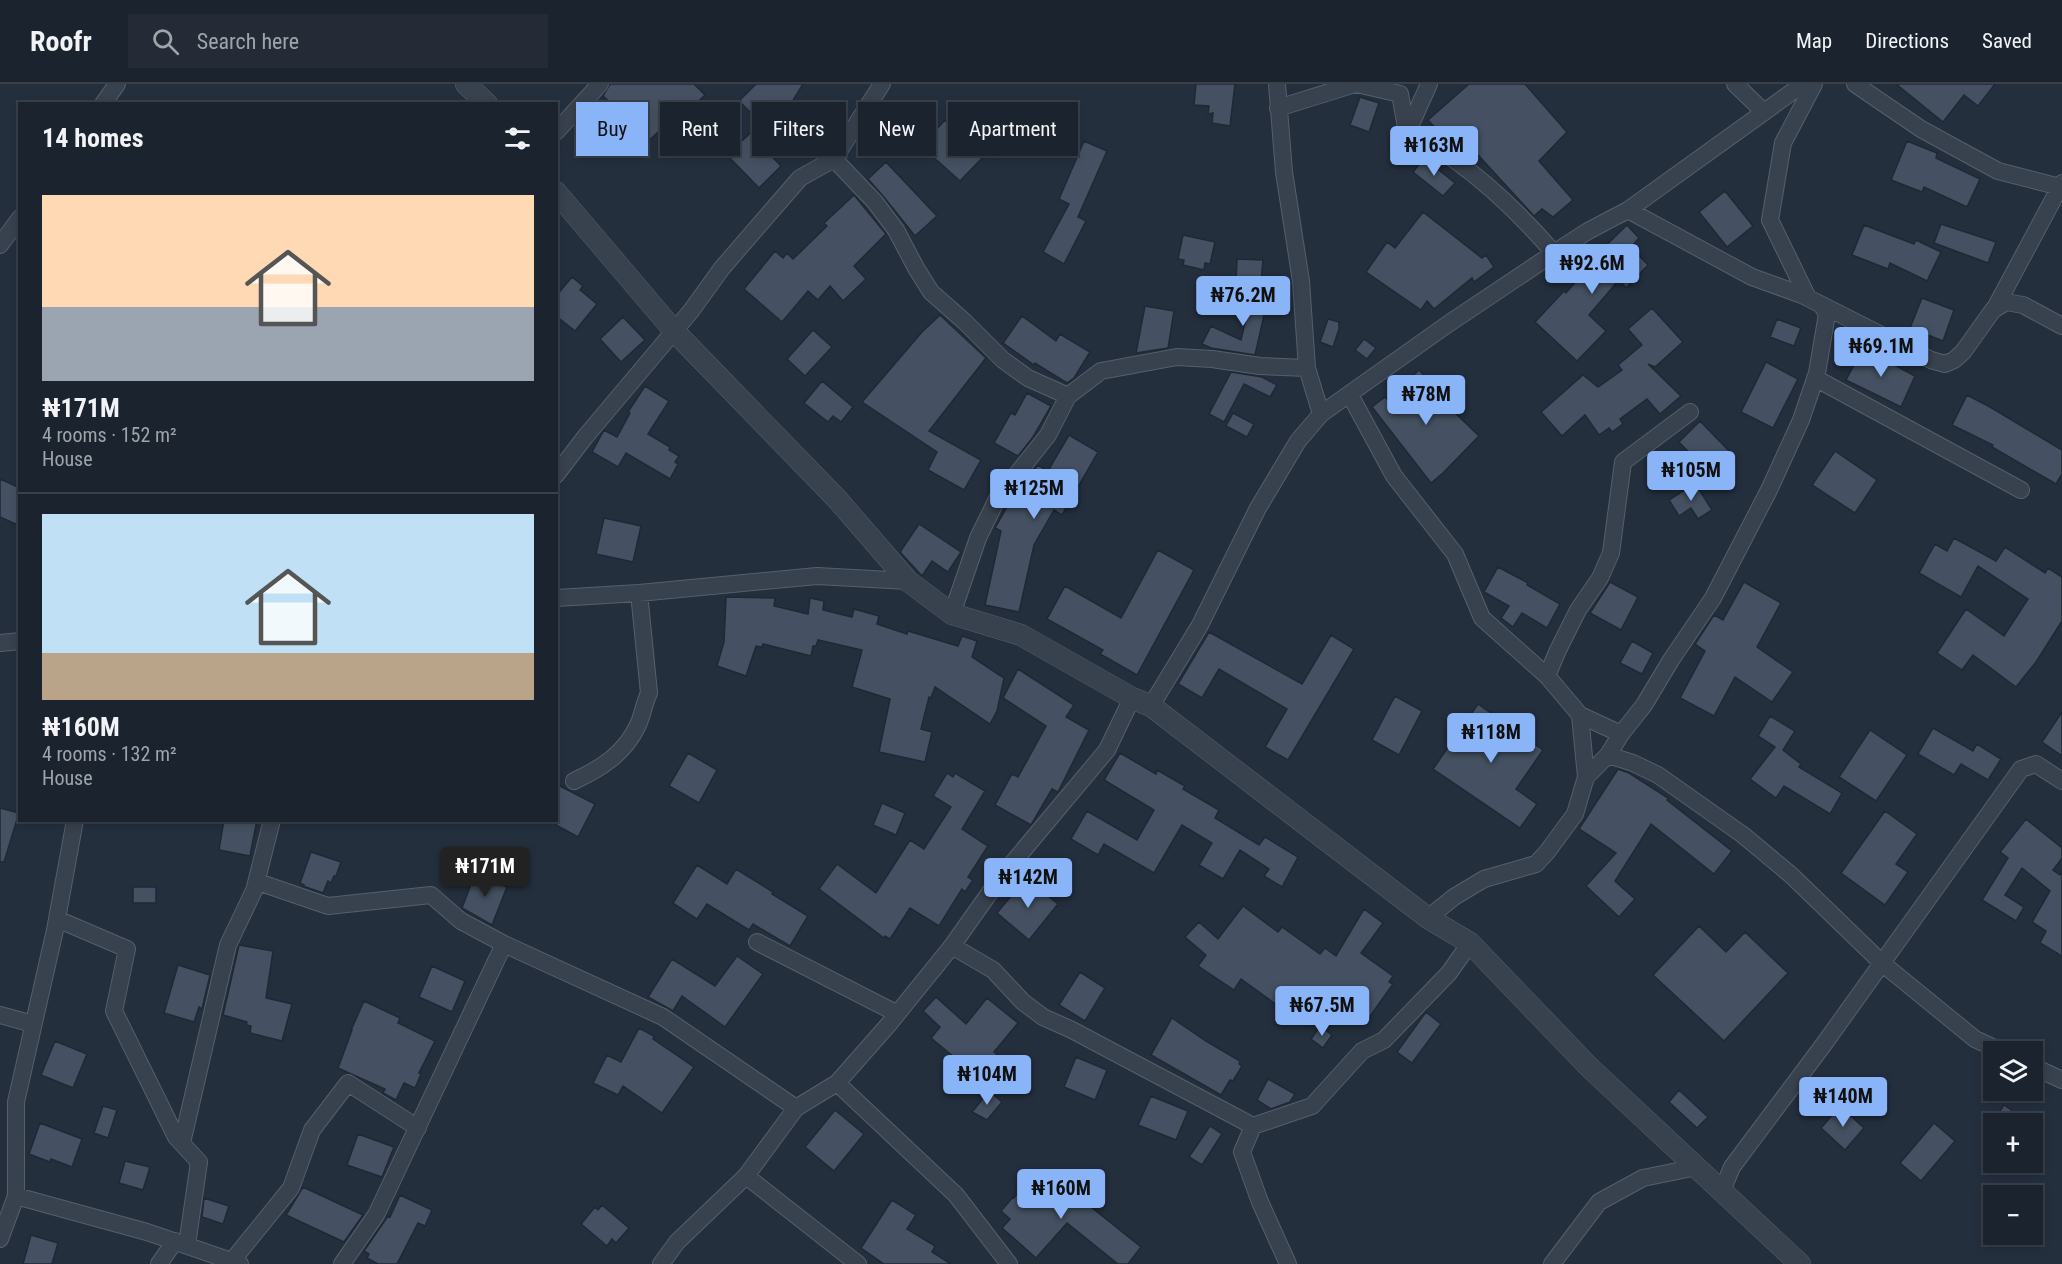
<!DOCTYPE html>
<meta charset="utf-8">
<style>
:root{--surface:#1b232e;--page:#242b36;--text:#f1f3f6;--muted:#a0a4aa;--line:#39404a;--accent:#8ab4f8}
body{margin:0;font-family:"Roboto Condensed",sans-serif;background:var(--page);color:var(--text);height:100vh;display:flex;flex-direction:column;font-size:22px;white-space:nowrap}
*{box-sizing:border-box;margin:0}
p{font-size:20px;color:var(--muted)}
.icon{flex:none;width:33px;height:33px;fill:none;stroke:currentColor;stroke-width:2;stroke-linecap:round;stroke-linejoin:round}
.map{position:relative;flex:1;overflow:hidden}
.drawer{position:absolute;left:18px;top:18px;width:540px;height:720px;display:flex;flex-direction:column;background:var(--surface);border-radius:0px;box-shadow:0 3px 9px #0003,0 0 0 2px var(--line)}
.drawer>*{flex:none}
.guide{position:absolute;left:576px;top:18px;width:570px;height:54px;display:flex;gap:12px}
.buttons{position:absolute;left:1983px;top:957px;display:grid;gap:12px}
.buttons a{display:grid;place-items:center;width:60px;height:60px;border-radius:0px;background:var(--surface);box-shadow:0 3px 9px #0003,0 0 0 2px var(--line);font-size:30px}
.price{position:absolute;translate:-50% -51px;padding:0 14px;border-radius:6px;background:var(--accent);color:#111;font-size:20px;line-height:39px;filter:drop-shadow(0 2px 3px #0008)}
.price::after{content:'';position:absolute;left:50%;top:36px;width:18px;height:14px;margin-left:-9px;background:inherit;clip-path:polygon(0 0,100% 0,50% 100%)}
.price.on{background:#222;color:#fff}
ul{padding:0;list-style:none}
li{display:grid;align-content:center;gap:12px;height:318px;padding:0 24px}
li+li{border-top:2px solid var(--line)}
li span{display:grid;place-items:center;height:186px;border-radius:0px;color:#555}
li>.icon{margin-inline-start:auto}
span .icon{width:108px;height:108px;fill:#fffc;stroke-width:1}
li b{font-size:26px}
h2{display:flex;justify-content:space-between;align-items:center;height:72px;padding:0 24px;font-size:26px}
.chip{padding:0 21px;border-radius:0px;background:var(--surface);box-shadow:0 3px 9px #0003,0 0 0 2px var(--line);font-size:21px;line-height:54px}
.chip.on{background:var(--accent);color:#111}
header{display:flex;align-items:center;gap:36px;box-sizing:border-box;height:84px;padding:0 30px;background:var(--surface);border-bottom:2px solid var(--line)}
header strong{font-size:28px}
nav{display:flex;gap:33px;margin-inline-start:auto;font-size:21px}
.search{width:420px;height:54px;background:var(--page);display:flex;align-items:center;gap:15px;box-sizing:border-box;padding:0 21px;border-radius:0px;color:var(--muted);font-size:22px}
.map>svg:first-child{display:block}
.building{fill:#455162;stroke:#1f2835;stroke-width:1.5}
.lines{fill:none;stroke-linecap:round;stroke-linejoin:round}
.minor-casing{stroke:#565f6c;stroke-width:18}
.tertiary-casing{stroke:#565f6c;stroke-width:22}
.minor{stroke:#38414e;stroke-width:16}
.tertiary{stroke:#38414e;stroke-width:21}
</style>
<header>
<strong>Roofr</strong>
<div class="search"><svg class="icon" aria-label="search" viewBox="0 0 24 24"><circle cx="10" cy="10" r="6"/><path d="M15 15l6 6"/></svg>Search here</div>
<nav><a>Map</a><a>Directions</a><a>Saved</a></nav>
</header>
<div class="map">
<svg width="2062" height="1180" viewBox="0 0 2062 1180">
<rect width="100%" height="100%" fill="#242f3e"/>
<path class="building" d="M 610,0 L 694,0 L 705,11 L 682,33 L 679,29 L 644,61 L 612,27 L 617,25 L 603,12 Z
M 756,0 L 803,0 L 789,23 L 793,28 L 760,60 L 781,82 L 759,104 L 727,71 L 761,39 L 739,17 Z
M 1196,0 L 1235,0 L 1230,42 L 1212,39 L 1213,29 L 1208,30 L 1209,22 L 1194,21 Z
M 1469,0 L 1525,0 L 1567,48 L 1539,77 L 1573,116 L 1553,133 L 1542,125 L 1534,132 L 1478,71 L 1472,76 L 1449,59 L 1428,36 Z
M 1896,0 L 1995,0 L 1978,22 L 1964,11 L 1943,38 Z
M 1360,13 L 1379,19 L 1369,48 L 1350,41 Z
M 889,25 L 904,39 L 889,55 L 874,41 Z
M 823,35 L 837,48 L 820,67 L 806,54 Z
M 945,36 L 984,72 L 960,97 L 921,62 Z
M 994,52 L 1006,62 L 995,76 L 983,66 Z
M 1084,57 L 1107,67 L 1078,133 L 1086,137 L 1064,180 L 1043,168 L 1069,120 L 1059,115 Z
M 1907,57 L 1937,69 L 1936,74 L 1980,95 L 1967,123 L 1924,103 L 1922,108 L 1891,96 Z
M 1424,74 L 1455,99 L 1443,112 L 1413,88 Z
M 886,78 L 937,132 L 915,152 L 883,112 L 868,95 Z
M 1725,107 L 1753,142 L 1727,163 L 1699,128 Z
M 854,111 L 886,150 L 854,182 L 866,195 L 843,217 L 830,202 L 818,216 L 808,207 L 782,238 L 744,205 L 775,167 L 783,174 L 787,169 L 793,175 L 827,142 L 824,139 Z
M 1423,128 L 1482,174 L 1486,171 L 1494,183 L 1474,198 L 1472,194 L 1434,225 L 1427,217 L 1421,226 L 1366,188 L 1387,158 L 1395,164 Z
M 1941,140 L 1996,158 L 1988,179 L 1934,159 Z
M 1627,141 L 1639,154 L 1631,163 L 1648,181 L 1626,204 L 1619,196 L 1589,231 L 1606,247 L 1577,277 L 1535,238 L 1564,207 L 1566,209 L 1596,174 L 1595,172 Z
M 1864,141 L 1914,160 L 1916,156 L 1941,168 L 1927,197 L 1890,179 L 1888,185 L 1852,171 Z
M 1183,151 L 1215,158 L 1210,180 L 1205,179 L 1204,186 L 1183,181 L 1184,176 L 1178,175 Z
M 1237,175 L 1263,176 L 1261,198 L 1236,197 Z
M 572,193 L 583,202 L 580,206 L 597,220 L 575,247 L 556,232 L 556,212 Z
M 1254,201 L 1270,205 L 1255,271 L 1211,264 L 1202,260 L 1211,242 L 1241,256 Z
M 1922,214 L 1954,226 L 1943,257 L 1910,244 Z
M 1145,222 L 1174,227 L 1168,264 L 1136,269 Z
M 1652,224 L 1683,258 L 1655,283 L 1648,280 L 1681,312 L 1660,330 L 1647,315 L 1620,335 L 1623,340 L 1612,348 L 1609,344 L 1599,351 L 1585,331 L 1562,352 L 1541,328 L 1583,291 L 1598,303 L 1622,286 L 1618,281 L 1642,261 L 1628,245 Z
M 940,231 L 986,274 L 929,347 L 981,376 L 964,406 L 928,386 L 937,368 L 862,318 L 922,248 Z
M 1022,232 L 1056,257 L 1060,250 L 1090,268 L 1074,294 L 1067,299 L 1035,279 L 1034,281 L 1003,259 Z
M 623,233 L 645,256 L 621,278 L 600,255 Z
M 1328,235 L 1339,238 L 1339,245 L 1333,263 L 1320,258 Z
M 1777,235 L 1801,244 L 1794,262 L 1770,253 Z
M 813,246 L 832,263 L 805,292 L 787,275 Z
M 1364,255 L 1376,264 L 1367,275 L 1355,266 Z
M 1863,264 L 1915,292 L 1901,323 L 1846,296 Z
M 1766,278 L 1798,295 L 1773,344 L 1741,328 Z
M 1419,286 L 1447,316 L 1444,318 L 1479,352 L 1443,389 L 1431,399 L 1372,323 L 1385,313 L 1387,315 Z
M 1231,288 L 1262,293 L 1277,301 L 1270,313 L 1244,300 L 1224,338 L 1209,330 Z
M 822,297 L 853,323 L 841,338 L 833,332 L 828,338 L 804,319 Z
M 645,302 L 669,317 L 648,350 L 670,363 L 669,366 L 679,372 L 675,378 L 678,380 L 670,395 L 626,369 L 618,383 L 592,368 L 604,346 L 617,353 L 630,329 L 628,328 Z
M 1027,309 L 1051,322 L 1033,353 L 1018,372 L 994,359 L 1011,329 L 1015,331 Z
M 1967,311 L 1990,323 L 2062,366 L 2062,390 L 2056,400 L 1992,363 L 1993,361 L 1952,341 Z
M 1233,329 L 1254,340 L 1247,353 L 1226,342 Z
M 1700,337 L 1731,369 L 1710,390 L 1679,358 Z
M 1069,351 L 1098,368 L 1062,431 L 1054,426 L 1034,461 L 1019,528 L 985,521 L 1001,447 L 995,444 L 1012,414 L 1038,381 L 1048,387 Z
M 1835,367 L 1877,396 L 1855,429 L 1812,401 Z
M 0,395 L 20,404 L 20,442 L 0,433 Z
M 1695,399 L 1712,426 L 1698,435 L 1691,424 L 1679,432 L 1669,416 Z
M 604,434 L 641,442 L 633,478 L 596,470 Z
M 919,440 L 961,468 L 948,488 L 932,477 L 922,492 L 900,468 Z
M 1954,454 L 1996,477 L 2005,463 L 2045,489 L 2048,484 L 2062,493 L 2062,537 L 2036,578 L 2016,603 L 1973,571 L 1962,586 L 1937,569 L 1966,525 L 2004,552 L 2028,515 L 1978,482 L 1961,513 L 1919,489 L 1935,460 L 1947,467 Z
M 1158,466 L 1194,486 L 1137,591 L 1100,570 L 1103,566 L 1047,535 L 1065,502 L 1121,534 Z
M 1498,483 L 1528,499 L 1527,501 L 1560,520 L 1547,544 L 1522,529 L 1513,543 L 1501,534 L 1509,522 L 1484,508 Z
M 1610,498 L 1638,513 L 1621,546 L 1590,529 Z
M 1744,498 L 1781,519 L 1757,563 L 1793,588 L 1772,618 L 1735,593 L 1714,632 L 1680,614 L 1705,567 L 1695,560 L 1714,531 L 1723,536 Z
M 726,513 L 775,514 L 774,522 L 808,530 L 810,514 L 824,517 L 823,526 L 852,533 L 854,525 L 879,532 L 877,540 L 907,550 L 908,547 L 958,562 L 962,552 L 977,557 L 972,573 L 1004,594 L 997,627 L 990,640 L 935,603 L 931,614 L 929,613 L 921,645 L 932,648 L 925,678 L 879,668 L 890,615 L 852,603 L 862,566 L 818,556 L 816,562 L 813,562 L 811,572 L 763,560 L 762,563 L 756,562 L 746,592 L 717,582 L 724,558 Z
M 1209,548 L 1302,600 L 1331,551 L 1354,565 L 1288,676 L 1265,663 L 1287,625 L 1219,585 L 1202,614 L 1178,600 Z
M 1632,557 L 1653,569 L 1642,590 L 1620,579 Z
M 1018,585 L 1074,621 L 1066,633 L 1089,646 L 1058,708 L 1052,705 L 1031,741 L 995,721 L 1012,690 L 1018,693 L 1046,642 L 1003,614 Z
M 1395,612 L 1422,627 L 1399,671 L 1372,656 Z
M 1478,620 L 1543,666 L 1516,705 L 1537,720 L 1520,744 L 1433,685 Z
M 2062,628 L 2062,672 L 2042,658 Z
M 1770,632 L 1795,647 L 1783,666 L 1801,680 L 1799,683 L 1842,709 L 1830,730 L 1784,702 L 1776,714 L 1750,695 L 1775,663 L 1758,652 Z
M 1933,644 L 1973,667 L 1977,660 L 2001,675 L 1988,696 L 1961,680 L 1954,691 L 1918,670 Z
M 1870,646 L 1907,671 L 1876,717 L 1839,693 Z
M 688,669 L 717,686 L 699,719 L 669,702 Z
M 1120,669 L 1156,690 L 1157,686 L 1185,702 L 1183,705 L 1219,726 L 1215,734 L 1259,761 L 1265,753 L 1298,773 L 1282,803 L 1264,792 L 1269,785 L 1240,766 L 1223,795 L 1199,781 L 1212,759 L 1182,741 L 1154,789 L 1104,760 L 1098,771 L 1071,755 L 1087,727 L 1137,756 L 1154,726 L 1104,696 Z
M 1618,685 L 1629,689 L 1668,714 L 1667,716 L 1732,767 L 1714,790 L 1651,740 L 1615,797 L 1635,815 L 1619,833 L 1586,802 L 1616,769 L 1579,745 Z
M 947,689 L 953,693 L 955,689 L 985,707 L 962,745 L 988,762 L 968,793 L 973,796 L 965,808 L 962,805 L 939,842 L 910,824 L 890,855 L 885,852 L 884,854 L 819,805 L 837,780 L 876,809 L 910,756 L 924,765 L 951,723 L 933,712 Z
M 556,700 L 595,720 L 578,753 L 556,741 Z
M 882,719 L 905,729 L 896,751 L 873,741 Z
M 0,724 L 19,729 L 4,778 L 0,778 Z
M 1885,727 L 1917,750 L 1896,780 L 1908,788 L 1885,821 L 1841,789 Z
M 2026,735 L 2062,764 L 2062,774 L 2053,786 L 2060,791 L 2062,788 L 2062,872 L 2040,859 L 2046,847 L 2032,838 L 2050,807 L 2022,784 L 2005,811 L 2024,823 L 2016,837 L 1982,816 L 2008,774 L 2000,768 Z
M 224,736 L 257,736 L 250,772 L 219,766 Z
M 311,768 L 341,778 L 336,792 L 334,792 L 331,799 L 328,797 L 323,809 L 303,802 L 304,801 L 300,799 Z
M 697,781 L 727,800 L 736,785 L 773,808 L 772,810 L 808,832 L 790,862 L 753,840 L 749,846 L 707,820 L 697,835 L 673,819 Z
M 485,790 L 499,795 L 497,799 L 507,803 L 492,841 L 462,824 L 473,795 L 482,798 Z
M 1026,794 L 1058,820 L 1029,856 L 997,829 Z
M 133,803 L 156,803 L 156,819 L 133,819 Z
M 1243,822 L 1278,848 L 1282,843 L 1320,870 L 1325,864 L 1336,872 L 1364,825 L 1383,839 L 1361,869 L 1393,892 L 1389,898 L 1393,900 L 1366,938 L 1329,912 L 1307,943 L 1241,895 L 1234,906 L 1198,882 L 1206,871 L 1185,853 L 1199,838 L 1218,855 Z
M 1699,842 L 1726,868 L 1745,848 L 1788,889 L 1724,957 L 1653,891 Z
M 239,861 L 273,867 L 266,914 L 292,920 L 282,957 L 250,949 L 251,942 L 246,941 L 247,938 L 223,931 Z
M 737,872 L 763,890 L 725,943 L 682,912 L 673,927 L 648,913 L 672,875 L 715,902 Z
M 178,881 L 210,891 L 202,925 L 199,923 L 194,938 L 164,929 Z
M 432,882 L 465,897 L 452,928 L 419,913 Z
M 1080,888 L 1105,904 L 1085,937 L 1059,921 Z
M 936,913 L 966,940 L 987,914 L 1018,939 L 994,968 L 1007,979 L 989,1002 L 931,954 L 940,943 L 923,927 Z
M 364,917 L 400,934 L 398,939 L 435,957 L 419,989 L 421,990 L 415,1004 L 404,999 L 396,1016 L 383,1009 L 385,1005 L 338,984 L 352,946 L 351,946 Z
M 1426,928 L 1441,940 L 1412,979 L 1397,968 Z
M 1172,934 L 1206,957 L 1240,977 L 1239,980 L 1242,982 L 1233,997 L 1230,996 L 1221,1011 L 1151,971 Z
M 1320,942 L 1332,951 L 1323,964 L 1311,955 Z
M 639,944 L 654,952 L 653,955 L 694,983 L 662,1029 L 623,1002 L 618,1011 L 593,999 L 607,971 L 621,978 Z
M 55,957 L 87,970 L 73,1004 L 41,991 Z
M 1076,973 L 1107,986 L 1095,1016 L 1064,1003 Z
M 1268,995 L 1295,1010 L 1290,1018 L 1271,1025 L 1257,1016 Z
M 1679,1006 L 1708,1033 L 1697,1044 L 1669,1018 Z
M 989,1007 L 1002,1018 L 987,1036 L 972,1028 Z
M 1151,1012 L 1188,1027 L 1176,1056 L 1138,1041 Z
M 2004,1021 L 2031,1040 L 1991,1040 Z
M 103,1022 L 117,1026 L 108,1054 L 94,1049 Z
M 1840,1022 L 1864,1044 L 1845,1066 L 1821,1044 Z
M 835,1026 L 864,1050 L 834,1087 L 805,1063 Z
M 40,1039 L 82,1055 L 72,1083 L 51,1075 L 50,1078 L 29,1070 Z
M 1934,1039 L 1955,1057 L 1921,1097 L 1900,1079 Z
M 1210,1042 L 1222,1050 L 1202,1081 L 1189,1073 Z
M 358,1050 L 394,1063 L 382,1093 L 347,1081 Z
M 125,1077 L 150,1083 L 143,1106 L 119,1099 Z
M 1038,1085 L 1069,1110 L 1071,1107 L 1141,1163 L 1128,1180 L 1118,1180 L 1067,1139 L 1036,1174 L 1002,1144 L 1010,1135 L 1001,1127 L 1013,1113 L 1014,1114 Z
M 303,1103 L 363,1131 L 344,1158 L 286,1131 Z
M 400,1111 L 432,1126 L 425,1142 L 418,1139 L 397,1180 L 378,1180 L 367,1174 L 369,1170 L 364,1167 L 388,1132 L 390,1133 Z
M 204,1114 L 229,1122 L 223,1140 L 202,1133 Z
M 892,1116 L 916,1131 L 907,1145 L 935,1162 L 932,1168 L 951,1180 L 884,1180 L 861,1164 Z
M 602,1121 L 629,1144 L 616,1159 L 612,1155 L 607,1162 L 581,1140 L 595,1123 L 598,1126 Z
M 31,1151 L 58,1159 L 52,1180 L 23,1180 Z"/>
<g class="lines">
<g class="minor-casing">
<path id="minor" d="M 1277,0 L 1284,88 L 1301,197 L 1307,284 L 1321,330
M 1357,0 L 1400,10 L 1407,49 C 1422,57 1438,64 1452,74 C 1490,101 1523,133 1554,169
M 1735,0 L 1764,28
M 1855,0 L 1921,45 L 1998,87 L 2060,103
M 103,20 L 117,0
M 1278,24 L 1355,0
M 556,48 L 600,0
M 1407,49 L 1429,0
M 834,75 L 875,118 L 896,146 L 916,184 L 931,208 L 965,238 L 1003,276 L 1028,294 L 1068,312
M 1628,126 L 1752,193 L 1802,211 L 1931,276 L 1945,280 L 1954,276 L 1963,268 L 1993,226 L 2006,218 L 2023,221 L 2062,242
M 0,161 L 20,134
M 1808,214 L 1770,136 L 1783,59 L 1814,0
M 1994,226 L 2062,99
M 1815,294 L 2021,406
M 1350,311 L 1394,392 L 1455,470 L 1482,534 L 1547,592 L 1580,631 L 1586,693 L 1575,730 L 1547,768 L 1536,780 L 1484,795 L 1454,813 L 1428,834
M 556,391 L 585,353 L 691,227 L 722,184 L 800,94 L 834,75 L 882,0
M 556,514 L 639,509 L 817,492 L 908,497
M 952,530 L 978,454 L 997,415 L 1048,351 L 1068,312 L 1101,287 L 1177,273 L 1212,275 L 1260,282 L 1307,284
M 0,559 L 20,557
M 1547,592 L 1558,566 L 1578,526 L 1600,494 L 1611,469 L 1623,378 L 1690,328
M 1151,622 L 1200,541 L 1258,424 L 1298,357 L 1321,330 L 1448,240 L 1554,169 L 1588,147 L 1628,126 L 1803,0
M 1580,631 L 1621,650
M 1608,671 L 1633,679 L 1658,691 L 1743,751 L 1791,791 L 1883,880 L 1975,955 L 2003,968
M 1586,693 L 1608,671 L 1621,650 L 1644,621 L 1671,576 L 1713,514 L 1769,406 L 1801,336 L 1817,289 L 1827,230 L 1822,222
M 574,697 C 602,684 625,669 638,641 C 643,630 644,619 649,609 L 639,509
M 255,803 L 272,736
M 57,835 L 127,865 L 114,927 L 176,1053 L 199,1078 L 187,1161
M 757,858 L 896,929
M 952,862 L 993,886 L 1023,918 L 1043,933 L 1072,946 L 1253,1042
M 0,931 L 33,940
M 2032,982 L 2062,996
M 837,999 L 956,1111 L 1009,1180
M 182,1059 L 228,861 L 258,798 L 328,822 L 431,811 L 461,837 L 504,860 L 663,933 L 796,1024
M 746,1092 L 858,1180
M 1722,1107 L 1732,1083 L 1824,960 L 2021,685 L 2036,680 L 2062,697
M 16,1112 L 147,1148 L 240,1180
M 0,1155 L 16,1112 L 16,1018 L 55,846 L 75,736
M 232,1177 L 291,1104 L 312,1046 L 348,999 L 418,1044
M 159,1180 L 175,1157
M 342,1180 L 376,1131 L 504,860
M 661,1180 L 677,1158 L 746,1092 L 796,1024 L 837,999 L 889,940 L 952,862 L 1000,794 L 1107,666 L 1132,614
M 1288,1180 L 1260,1118 L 1242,1068 L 1253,1042 L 1312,1022 L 1362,967 L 1384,956 L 1449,889 L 1470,859
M 1552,1180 L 1599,1118 L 1643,1094 L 1697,1083"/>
</g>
<g class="tertiary-casing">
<path id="tertiary" d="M 466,0 L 487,20
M 556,108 L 675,248 L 837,415 L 908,497 L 952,530 L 1021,551 L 1132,614 L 1151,622 L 1428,834 L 1470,859 L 1589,983 L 1800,1180"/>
</g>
<use href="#minor" class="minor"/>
<use href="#tertiary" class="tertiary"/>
</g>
</svg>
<div class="buttons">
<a><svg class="icon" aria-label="layers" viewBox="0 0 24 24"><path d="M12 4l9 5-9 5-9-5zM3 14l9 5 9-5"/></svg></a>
<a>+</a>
<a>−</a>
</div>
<b class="price" style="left:1434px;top:93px">₦163M</b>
<b class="price" style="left:1592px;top:211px">₦92.6M</b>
<b class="price" style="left:1243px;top:243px">₦76.2M</b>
<b class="price" style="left:1881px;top:294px">₦69.1M</b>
<b class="price" style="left:1426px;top:342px">₦78M</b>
<b class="price" style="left:1691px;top:418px">₦105M</b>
<b class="price" style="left:1034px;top:436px">₦125M</b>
<b class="price" style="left:1491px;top:680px">₦118M</b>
<b class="price on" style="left:485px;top:814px">₦171M</b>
<b class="price" style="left:1028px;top:825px">₦142M</b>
<b class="price" style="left:1322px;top:953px">₦67.5M</b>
<b class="price" style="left:987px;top:1022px">₦104M</b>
<b class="price" style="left:1843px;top:1044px">₦140M</b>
<b class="price" style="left:1061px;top:1136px">₦160M</b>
<div class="guide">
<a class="chip on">Buy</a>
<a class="chip">Rent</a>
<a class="chip">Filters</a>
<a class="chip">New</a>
<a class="chip">Apartment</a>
</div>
<section class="drawer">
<h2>14 homes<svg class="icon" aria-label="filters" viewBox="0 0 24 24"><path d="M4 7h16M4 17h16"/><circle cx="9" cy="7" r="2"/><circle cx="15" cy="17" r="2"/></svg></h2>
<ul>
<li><span style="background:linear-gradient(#ffd9b3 60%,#9aa5b1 0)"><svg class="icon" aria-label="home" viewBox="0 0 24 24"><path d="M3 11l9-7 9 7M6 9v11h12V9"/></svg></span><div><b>₦171M</b><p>4 rooms · 152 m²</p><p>House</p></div></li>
<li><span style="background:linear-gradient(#bfe0f5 75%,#b9a48a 0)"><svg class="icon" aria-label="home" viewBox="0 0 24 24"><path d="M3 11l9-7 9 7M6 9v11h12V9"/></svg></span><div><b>₦160M</b><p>4 rooms · 132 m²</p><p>House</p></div></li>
</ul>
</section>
</div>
